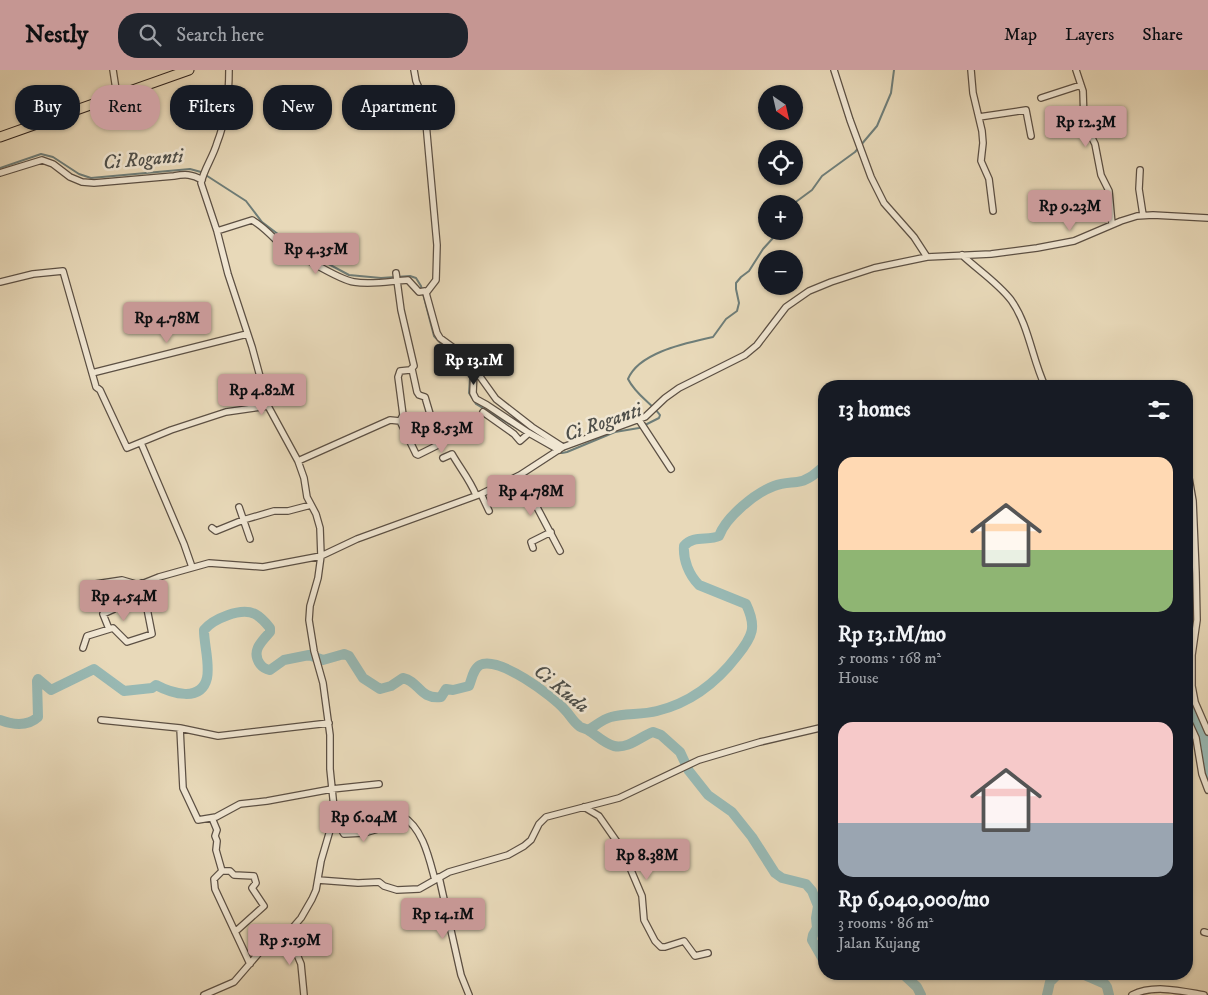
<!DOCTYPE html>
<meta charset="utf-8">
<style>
:root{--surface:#171b24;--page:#20242c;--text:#f1f3f6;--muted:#9ea1a6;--accent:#c59692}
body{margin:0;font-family:"IM FELL DW Pica",serif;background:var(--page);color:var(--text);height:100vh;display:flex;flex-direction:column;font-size:19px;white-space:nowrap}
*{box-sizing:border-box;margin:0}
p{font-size:16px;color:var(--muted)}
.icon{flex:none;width:28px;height:28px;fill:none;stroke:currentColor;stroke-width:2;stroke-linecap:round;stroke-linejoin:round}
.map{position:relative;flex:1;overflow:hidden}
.drawer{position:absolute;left:818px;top:310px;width:375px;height:600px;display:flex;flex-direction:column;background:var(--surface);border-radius:20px;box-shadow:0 1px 4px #0004}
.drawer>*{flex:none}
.banner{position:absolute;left:15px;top:15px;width:475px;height:45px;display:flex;gap:10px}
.needle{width:32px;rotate:146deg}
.buttons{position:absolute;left:758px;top:15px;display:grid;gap:10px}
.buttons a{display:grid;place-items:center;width:45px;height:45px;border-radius:50%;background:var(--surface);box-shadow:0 1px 4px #0004;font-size:25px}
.price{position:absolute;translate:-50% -42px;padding:0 11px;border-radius:5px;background:var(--accent);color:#111;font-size:16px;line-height:32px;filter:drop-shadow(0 1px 2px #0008)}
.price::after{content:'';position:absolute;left:50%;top:30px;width:15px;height:11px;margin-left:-8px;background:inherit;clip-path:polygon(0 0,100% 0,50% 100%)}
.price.current{background:#222;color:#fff}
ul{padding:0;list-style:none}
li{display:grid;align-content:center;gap:10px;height:265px;padding:0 20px}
li span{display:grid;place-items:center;height:155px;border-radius:15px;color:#555}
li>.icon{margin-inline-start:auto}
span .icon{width:90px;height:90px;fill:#fffc;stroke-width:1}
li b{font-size:21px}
h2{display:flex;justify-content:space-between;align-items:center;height:60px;padding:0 20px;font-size:21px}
.tag{padding:0 18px;border-radius:20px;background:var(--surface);box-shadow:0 1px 4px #0004;font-size:18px;line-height:45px}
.tag.current{background:var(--accent);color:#111}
header{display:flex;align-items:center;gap:30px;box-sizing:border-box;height:70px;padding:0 25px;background:var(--accent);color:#111}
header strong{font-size:24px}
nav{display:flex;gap:28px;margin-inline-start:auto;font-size:18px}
.search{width:350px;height:45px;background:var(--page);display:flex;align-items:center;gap:12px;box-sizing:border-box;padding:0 18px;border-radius:20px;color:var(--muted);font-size:19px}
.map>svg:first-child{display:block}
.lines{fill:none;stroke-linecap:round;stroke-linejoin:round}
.stream{stroke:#6e7d78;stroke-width:2}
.river{stroke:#98b9b4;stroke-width:10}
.minor-casing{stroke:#5c5044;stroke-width:8}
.highway-casing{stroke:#2e221d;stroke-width:11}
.minor{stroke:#f0e6d2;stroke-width:5.5}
.highway{stroke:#e8d9b9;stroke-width:9}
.labels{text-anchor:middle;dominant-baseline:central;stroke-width:5;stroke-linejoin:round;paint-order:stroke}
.water-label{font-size:20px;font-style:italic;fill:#4e4f4a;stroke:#f0e6d2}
</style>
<header>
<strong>Nestly</strong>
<div class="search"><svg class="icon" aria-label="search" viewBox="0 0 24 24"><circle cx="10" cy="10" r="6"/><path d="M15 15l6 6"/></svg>Search here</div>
<nav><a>Map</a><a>Layers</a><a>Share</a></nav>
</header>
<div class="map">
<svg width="1208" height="925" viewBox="0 0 1208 925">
<rect width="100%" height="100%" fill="#e8d9b9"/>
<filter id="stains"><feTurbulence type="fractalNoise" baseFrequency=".004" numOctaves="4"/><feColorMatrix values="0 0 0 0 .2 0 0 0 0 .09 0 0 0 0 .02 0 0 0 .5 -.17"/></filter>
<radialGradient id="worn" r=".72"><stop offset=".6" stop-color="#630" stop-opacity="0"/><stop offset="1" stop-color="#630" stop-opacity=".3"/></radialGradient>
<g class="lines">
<path class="stream" d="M 0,98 L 41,84 L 53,87 L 79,104 L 91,108 L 190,99 L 201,102 L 246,131 L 262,152 L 291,174 L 349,205 L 381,208 L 410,206 L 416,208 L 421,216 L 434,266 L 444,277 L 463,289 L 467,293 L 470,308 L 469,323 L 476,334 L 550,378
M 793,134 L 812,120 L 822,106 L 855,82 L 877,56 L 891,23 L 894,0
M 559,382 L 562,383 L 567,382 L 615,362 L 639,358 L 659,348 L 660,345 C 650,332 636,325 628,309 C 639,282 687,273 713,267 L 726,249 L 737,241 L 739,233 L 736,219 L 736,213 L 741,207 L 749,201 L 763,179 L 773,168 L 776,161"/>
<path class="river" d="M 1186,631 L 1193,649 L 1202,662 L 1207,679 L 1205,691 L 1208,707
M 0,650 C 13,655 27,657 38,647 L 37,611 L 38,609 L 51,620 L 94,599 L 124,621 L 152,618 L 156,615 C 171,623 201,633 207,608 C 210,593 204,575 204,560 C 213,549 241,537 255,544 C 261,547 266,553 270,558 L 270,562 C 261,572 251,581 260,594 C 263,598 265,599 270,600 L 284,590 L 309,585 L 323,590 L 344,584 L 349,586 L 363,608 L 380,619 L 391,616 L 403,608 C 419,611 420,630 441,627 L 446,619 L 453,620 L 469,616 C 472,609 473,599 480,595 C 498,585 553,626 565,640 C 570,645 573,651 578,655 C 580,658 585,658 588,660 C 596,665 605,674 614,676 C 629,679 641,666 653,662 L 661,665 L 680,682 L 689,701 L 708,725 L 732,742 L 752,767 L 775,803 L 782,808 L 806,814 L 812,821 L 818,836 L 816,848 L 817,858 L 813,865 L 812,870 L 824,891
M 588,660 C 595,656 603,649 611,647 C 625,643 642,645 657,641 C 690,633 717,612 737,586 C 753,566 757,557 746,534 L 699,515 C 689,505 683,490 684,476 C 693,465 708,471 719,466 C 726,447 755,423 774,416 C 782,413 789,413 797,412 C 808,411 816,403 824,396
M 903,904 L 917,917 L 921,925
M 1082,904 L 1105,914 L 1107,917 L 1109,925
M 1047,925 L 1050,912 L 1058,904"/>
<g class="minor-casing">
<path id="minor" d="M 113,0 L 117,26
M 414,0 L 416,11 L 422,25 L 426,53 L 437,175 L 436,210 L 426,223
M 834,0 L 850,50 L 871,107 L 884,133 L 914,167 L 927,187
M 971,0 L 973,23 L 982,61 L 983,73 L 981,91 L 989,109 L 993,141
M 1076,0 L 1083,21 L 1084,52 L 1095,74 L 1101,105 L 1109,121 L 1112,154
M 1041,28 L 1081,15
M 979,47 L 1026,40 L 1031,66
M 1140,100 L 1139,119 L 1143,145
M 0,103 L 42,90 L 53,94 L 70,107 L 82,112 L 94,113 L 174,106 C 185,104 192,104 202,110
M 217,161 L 252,150 C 261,155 269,163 276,170 C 290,180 339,210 354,212 C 372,215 391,211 408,210 L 419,222 L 425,221 L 426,223 L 437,263 L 440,268 L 466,287 L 496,329 L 532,357 L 563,377
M 962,185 C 978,200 998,213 1011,230 C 1029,255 1032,289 1045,316
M 0,212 L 33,204 L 63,201 L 96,317 L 100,320 L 127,378 L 171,360 L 226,342 L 268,336
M 474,299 L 473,323 L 476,329 L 487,335 L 529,363 L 559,380
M 92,303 L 247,264
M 483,342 L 514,364 L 520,371 L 529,363
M 639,350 L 671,399
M 400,351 L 416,384 L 418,385 L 438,375 L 438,371 L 425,327 L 419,325 L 417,322 L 412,299
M 141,373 L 184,474 L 192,497
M 443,388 L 452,384 C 460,398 470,410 476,425
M 298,391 L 390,350 L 400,351 L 403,345 L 398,307 L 400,301 L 410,300 L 414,296 L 401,240 L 396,203
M 1186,391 L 1193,431 L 1196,503 L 1197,550 L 1192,585 L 1192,616 L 1195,632 L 1208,662
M 520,405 L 560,481
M 481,424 L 489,441
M 239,437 L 250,469
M 212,458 L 216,461 L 243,450 L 274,441 L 288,441 L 311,435
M 533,478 L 531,472 L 551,462
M 89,515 L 122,510 L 139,515 L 159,507 L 209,493 L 263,497 L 321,486 L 357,469 L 481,424 L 520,405 L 563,377 L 645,347 L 665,328 L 679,318 L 745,285 L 757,275 L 786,237 L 809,221 L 831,212 L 874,198 L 927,187 L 991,184 L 1037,178 L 1074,171 L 1121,151 L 1137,146 L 1153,145 L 1208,148
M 109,559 L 103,544 L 114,539 L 110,512
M 83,578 L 87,566 L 113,558 L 127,572 L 152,564 L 142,513
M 1186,646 L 1196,668 L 1202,704 L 1208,720
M 101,650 L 180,658 L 218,666 L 329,653
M 180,658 L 183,718 L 198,750 L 216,747 L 240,734 L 267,731 L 332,719 L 379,714
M 584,737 L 599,746 L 622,779 L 642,826 L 644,850 L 655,871 L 661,877 L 665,877 L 684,871 L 695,886 L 708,883
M 402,746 C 423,758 429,788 435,810
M 212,748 L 217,760 L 215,766 L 217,771 L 216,780 L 222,801 L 214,809 L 215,819 L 250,894
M 330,759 L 341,759 L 344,764 L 364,763 L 378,759 L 380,754
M 222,801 L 230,801 L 234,805 L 254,806 L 256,813 L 252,818 L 264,836 L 235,862
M 439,807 L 461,905 L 469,925
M 318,810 L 358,813 L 379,812 L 384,816 L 397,820 L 419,819 L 449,802 L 508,785 L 524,776 L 531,770 L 539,754 L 546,747 L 619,728 L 699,690 L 760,672 L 824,657
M 1204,862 L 1208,863
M 288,863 L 301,894 L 304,925
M 204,925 L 234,912 L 259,883 L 288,863 L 301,848 L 312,829 L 316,820 L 321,791 L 333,750 L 334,738 L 330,699 L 330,665 L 323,613 L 314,581 L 309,550 L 310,536 L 318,508 L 321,486 L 320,458 L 316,444 L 307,427 L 304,408 L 298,391 L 268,336 L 252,277 L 228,204 L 217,161 L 201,113 C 204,99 213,87 217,73 C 226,50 229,25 229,0
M 1132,925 C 1154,914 1181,921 1204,925"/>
</g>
<g class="highway-casing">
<path id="highway" d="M 0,67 L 189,0"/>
</g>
<use href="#minor" class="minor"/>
<use href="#highway" class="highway"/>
</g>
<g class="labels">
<g class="water-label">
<text transform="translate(143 90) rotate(-5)">Ci Roganti</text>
<text transform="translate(603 353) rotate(-19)">Ci Roganti</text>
<text transform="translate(561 619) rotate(39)">Ci Kuda</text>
</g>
</g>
<rect width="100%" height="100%" filter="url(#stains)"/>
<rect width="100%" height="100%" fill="url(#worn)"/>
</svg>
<div class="buttons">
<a><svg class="needle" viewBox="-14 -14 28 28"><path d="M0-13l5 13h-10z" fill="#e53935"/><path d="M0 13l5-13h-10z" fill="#9ea1a6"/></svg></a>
<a><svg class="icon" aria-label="locate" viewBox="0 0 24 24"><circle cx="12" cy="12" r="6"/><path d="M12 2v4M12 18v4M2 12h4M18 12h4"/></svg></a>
<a>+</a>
<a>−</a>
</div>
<b class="price" style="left:1086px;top:78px">Rp 12.3M</b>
<b class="price" style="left:1070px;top:162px">Rp 9.23M</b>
<b class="price" style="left:316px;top:205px">Rp 4.35M</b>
<b class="price" style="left:167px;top:274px">Rp 4.78M</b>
<b class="price current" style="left:474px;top:316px">Rp 13.1M</b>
<b class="price" style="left:262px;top:346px">Rp 4.82M</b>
<b class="price" style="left:442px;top:384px">Rp 8.53M</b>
<b class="price" style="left:531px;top:447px">Rp 4.78M</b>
<b class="price" style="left:124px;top:552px">Rp 4.54M</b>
<b class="price" style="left:364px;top:773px">Rp 6.04M</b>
<b class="price" style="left:647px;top:811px">Rp 8.38M</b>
<b class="price" style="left:443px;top:870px">Rp 14.1M</b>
<b class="price" style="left:290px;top:896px">Rp 5.19M</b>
<div class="banner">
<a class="tag">Buy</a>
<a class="tag current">Rent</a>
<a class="tag">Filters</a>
<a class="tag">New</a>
<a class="tag">Apartment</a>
</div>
<section class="drawer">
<h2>13 homes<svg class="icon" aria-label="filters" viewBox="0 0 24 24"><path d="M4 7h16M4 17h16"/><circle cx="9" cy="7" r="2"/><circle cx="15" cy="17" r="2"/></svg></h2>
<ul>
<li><span style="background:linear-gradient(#ffd9b3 60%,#8fb573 0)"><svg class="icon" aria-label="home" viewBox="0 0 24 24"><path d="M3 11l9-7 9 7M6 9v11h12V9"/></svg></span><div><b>Rp 13.1M/mo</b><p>5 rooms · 168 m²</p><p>House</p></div></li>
<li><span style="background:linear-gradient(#f6c9c9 65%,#9aa5b1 0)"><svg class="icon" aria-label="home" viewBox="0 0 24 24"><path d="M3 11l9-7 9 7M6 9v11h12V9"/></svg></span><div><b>Rp 6,040,000/mo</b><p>3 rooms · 86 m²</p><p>Jalan Kujang</p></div></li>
</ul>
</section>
</div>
